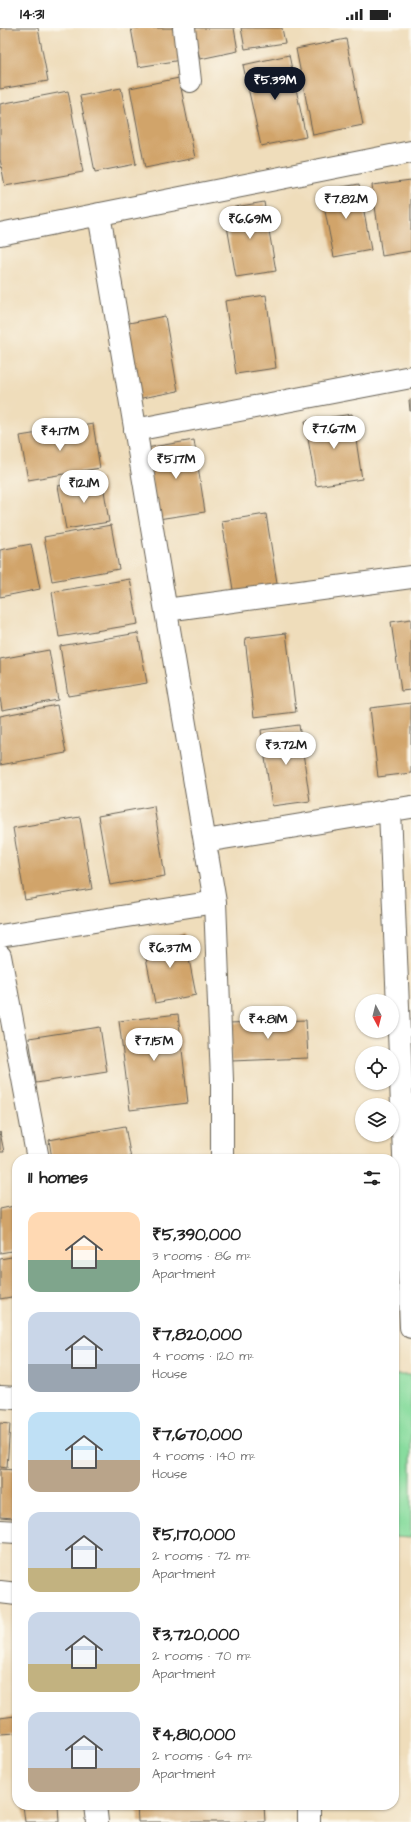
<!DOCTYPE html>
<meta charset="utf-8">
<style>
:root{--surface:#fff;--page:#f6f6f6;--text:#222;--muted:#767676;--accent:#111827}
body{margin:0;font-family:"Architects Daughter",sans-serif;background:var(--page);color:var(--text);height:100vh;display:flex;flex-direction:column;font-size:15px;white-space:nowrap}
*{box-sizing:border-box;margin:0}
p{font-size:13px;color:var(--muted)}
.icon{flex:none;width:22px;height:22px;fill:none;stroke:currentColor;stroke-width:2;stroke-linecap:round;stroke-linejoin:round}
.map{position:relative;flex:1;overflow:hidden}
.details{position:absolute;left:12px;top:1126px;width:387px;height:656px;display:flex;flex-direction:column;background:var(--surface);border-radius:16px;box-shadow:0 1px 3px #0004}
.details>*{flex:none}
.needle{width:26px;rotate:173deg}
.controls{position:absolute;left:355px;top:966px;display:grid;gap:8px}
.controls a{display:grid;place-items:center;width:44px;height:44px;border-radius:50%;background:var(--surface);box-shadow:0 1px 3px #0004;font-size:20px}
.price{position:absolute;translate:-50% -34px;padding:0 9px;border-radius:14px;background:#fff;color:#222;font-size:13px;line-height:26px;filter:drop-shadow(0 1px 2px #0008)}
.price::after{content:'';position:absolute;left:50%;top:24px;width:12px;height:9px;margin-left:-6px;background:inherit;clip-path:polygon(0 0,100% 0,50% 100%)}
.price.current{background:var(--accent);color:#fff}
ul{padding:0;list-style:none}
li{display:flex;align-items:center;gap:12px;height:100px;padding:0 16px}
li span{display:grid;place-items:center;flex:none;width:112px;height:80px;border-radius:12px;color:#555}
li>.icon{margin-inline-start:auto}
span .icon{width:48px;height:48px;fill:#fffc;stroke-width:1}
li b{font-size:17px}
h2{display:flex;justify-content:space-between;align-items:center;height:48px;padding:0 16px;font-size:17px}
.status{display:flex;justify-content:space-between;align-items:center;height:28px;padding:0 20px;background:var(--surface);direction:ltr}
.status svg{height:11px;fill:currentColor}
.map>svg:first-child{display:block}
.green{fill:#88dc9e;stroke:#527c5d}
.building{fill:#d1a46b}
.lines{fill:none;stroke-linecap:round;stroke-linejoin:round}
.minor-casing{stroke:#666054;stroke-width:24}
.minor{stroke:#fff;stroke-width:22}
</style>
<div class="status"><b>14:31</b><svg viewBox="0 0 49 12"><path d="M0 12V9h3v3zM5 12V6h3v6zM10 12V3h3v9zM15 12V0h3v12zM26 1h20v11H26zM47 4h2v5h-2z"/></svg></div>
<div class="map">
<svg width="411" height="1794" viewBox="0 0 411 1794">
<rect width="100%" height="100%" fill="#fbf7ec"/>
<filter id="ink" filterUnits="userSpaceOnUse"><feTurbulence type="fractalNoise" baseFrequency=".025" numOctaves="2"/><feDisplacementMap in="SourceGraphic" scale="8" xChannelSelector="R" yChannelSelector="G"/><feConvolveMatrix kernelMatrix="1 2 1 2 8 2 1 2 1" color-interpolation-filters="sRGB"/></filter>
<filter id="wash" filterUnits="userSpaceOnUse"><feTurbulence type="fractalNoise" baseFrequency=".012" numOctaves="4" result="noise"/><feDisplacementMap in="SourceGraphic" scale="16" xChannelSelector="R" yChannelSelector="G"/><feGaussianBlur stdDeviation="0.9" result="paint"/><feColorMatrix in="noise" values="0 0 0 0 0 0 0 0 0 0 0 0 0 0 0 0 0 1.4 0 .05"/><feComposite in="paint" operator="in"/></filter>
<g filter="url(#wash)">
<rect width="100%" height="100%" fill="#efddbb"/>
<path class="green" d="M 394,1347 L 411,1347 L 411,1510 L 394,1509 Z"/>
<g id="blocks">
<path class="building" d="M 0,0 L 38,0 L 48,53 L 0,61 Z
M 131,0 L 175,0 L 181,32 L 138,39 Z
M 193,0 L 234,0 L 238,23 L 200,31 Z
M 241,0 L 282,0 L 285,15 L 245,21 Z
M 346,11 L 363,97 L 313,107 L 296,21 Z
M 289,27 L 306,109 L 261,118 L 243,37 Z
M 179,50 L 195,130 L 145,140 L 130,60 Z
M 121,60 L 136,136 L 95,144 L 80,68 Z
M 68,63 L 83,144 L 5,158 L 0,131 L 0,76 Z
M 411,152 L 411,223 L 382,228 L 372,157 Z
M 359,156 L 371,222 L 334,229 L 321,163 Z
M 264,174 L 276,243 L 236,249 L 224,181 Z
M 266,267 L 276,340 L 236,346 L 225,273 Z
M 165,288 L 178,363 L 137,371 L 124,296 Z
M 409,372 L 411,372 L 411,383 L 410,383 Z
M 352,386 L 362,451 L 316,458 L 305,393 Z
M 93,396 L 100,440 L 28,452 L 20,408 Z
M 194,412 L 205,484 L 158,491 L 146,420 Z
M 102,450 L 109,494 L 66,501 L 58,458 Z
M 266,486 L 278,561 L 234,568 L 222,493 Z
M 111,497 L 119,541 L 52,553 L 44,509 Z
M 31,516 L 40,561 L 0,569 L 0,522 Z
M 130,551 L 138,596 L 59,609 L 52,564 Z
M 411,591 L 411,662 L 401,663 L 391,594 Z
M 138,605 L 147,655 L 68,668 L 60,618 Z
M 286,605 L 296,684 L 254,689 L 245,610 Z
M 49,622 L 58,672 L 2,682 L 0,670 L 0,631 Z
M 411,675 L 411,745 L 378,749 L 370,680 Z
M 57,677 L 66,725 L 0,737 L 0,688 Z
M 299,697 L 310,773 L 272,778 L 261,702 Z
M 154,778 L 165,848 L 110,857 L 98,788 Z
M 80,789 L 92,861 L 25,872 L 13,800 Z
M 184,906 L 196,967 L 155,975 L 143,915 Z
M 178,986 L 188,1075 L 130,1082 L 119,993 Z
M 306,992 L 308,1030 L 231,1033 L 229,995 Z
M 100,999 L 107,1044 L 36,1055 L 29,1010 Z
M 125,1098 L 131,1131 L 52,1131 L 49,1112 Z
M 0,1104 L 4,1124 L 0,1124 Z
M 14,1178 L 17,1197 L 17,1222 L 0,1225 L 0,1181 Z
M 17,1228 L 17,1268 L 0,1271 L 0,1231 Z
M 0,1395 L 10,1396 L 7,1440 L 0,1439 Z
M 0,1441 L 16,1442 L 13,1490 L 0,1489 Z
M 15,1614 L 17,1614 L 17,1624 L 16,1624 Z
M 17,1653 L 17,1705 L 0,1706 L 0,1690 L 15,1688 L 13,1654 Z
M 23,1777 L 58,1777 L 59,1794 L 25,1794 Z
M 137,1777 L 264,1777 L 265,1794 L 138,1794 Z"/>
</g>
</g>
<g filter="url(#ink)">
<use href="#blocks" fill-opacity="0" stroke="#666054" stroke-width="1"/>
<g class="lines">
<g class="minor-casing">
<path id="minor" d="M 184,0 L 190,53
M 99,186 L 215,874 L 222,1052 L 222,1131
M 0,206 L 411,124
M 135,402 L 411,349
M 166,582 L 411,549
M 390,782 L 411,1299
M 205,813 L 411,779
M 0,908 L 215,874
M 0,928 L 38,1131
M 0,1369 L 17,1370
M 0,1503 L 17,1504
M 0,1564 L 17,1566
M 95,1777 L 97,1794
M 309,1777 L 309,1794"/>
</g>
<use href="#minor" class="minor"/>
</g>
</g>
</svg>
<div class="controls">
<a><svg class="needle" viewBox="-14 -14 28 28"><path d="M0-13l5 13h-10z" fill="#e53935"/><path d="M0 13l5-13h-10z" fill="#767676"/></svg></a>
<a><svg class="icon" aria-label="locate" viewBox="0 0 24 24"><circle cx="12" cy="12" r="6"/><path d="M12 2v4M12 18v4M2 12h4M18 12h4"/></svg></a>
<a><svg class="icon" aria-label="layers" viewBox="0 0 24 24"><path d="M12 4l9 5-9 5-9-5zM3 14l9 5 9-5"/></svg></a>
</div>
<b class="price current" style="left:275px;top:73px">₹5.39M</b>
<b class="price" style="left:346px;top:192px">₹7.82M</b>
<b class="price" style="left:250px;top:212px">₹6.69M</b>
<b class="price" style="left:334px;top:422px">₹7.67M</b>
<b class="price" style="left:60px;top:424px">₹4.17M</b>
<b class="price" style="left:176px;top:452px">₹5.17M</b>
<b class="price" style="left:84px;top:476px">₹12.1M</b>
<b class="price" style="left:286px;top:738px">₹3.72M</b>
<b class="price" style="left:170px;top:941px">₹6.37M</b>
<b class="price" style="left:268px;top:1012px">₹4.81M</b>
<b class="price" style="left:154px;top:1034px">₹7.15M</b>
<section class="details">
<h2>11 homes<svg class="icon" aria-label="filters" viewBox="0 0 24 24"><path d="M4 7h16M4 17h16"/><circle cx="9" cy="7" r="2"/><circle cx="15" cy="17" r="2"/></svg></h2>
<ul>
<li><span style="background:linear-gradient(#ffd9b3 60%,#7fa58c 0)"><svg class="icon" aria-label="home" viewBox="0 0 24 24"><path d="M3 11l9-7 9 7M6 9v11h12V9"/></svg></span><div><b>₹5,390,000</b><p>3 rooms · 86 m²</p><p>Apartment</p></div></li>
<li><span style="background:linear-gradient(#c9d6e8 65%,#9aa5b1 0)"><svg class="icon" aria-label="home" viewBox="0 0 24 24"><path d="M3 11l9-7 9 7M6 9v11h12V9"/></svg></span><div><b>₹7,820,000</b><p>4 rooms · 120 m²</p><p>House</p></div></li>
<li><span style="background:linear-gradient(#bfe0f5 60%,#b9a48a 0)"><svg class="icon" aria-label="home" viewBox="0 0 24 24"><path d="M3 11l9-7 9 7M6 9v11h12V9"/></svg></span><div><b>₹7,670,000</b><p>4 rooms · 140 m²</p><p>House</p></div></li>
<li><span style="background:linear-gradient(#c9d6e8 70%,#c2b280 0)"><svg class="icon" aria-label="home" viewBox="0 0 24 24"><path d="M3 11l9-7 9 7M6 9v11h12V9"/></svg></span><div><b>₹5,170,000</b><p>2 rooms · 72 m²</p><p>Apartment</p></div></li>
<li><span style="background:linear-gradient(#c9d6e8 65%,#c2b280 0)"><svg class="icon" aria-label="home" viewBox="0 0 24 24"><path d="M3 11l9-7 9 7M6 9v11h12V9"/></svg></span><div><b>₹3,720,000</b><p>2 rooms · 70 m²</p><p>Apartment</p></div></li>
<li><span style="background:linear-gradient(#c9d6e8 70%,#b9a48a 0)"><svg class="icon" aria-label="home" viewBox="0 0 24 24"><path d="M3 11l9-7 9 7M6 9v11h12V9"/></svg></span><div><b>₹4,810,000</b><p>2 rooms · 64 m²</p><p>Apartment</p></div></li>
</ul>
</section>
</div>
